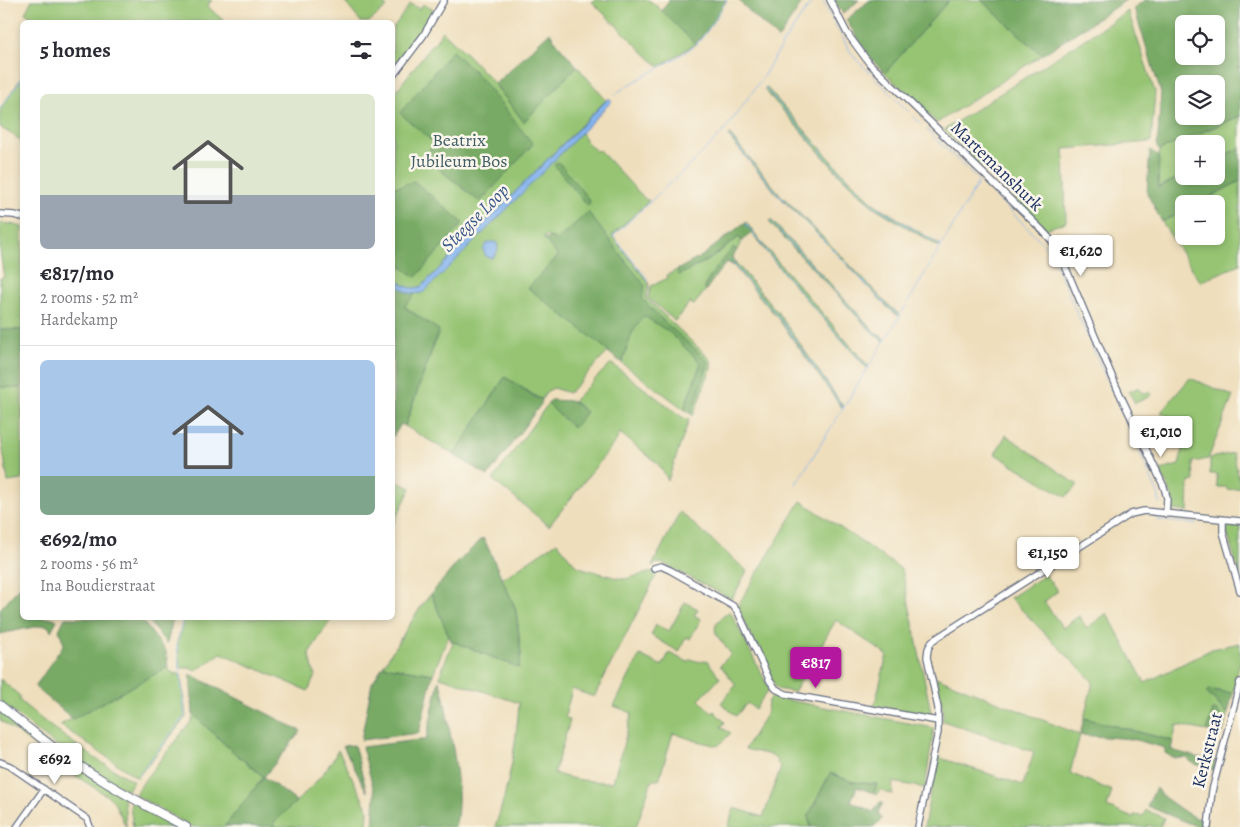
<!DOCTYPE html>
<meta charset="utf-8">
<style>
:root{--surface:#fff;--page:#f2f2f3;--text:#2b2b33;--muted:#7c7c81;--line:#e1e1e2;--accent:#b5179e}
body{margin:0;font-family:Alegreya,serif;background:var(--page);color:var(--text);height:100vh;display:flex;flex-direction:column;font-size:19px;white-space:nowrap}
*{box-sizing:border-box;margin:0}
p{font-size:16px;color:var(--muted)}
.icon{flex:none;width:28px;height:28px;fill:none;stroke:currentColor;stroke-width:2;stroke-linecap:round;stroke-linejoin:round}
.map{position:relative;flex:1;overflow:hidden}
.drawer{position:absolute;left:20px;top:20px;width:375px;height:600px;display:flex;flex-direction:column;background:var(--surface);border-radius:8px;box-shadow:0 2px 8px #0003}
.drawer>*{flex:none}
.fabs{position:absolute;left:1175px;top:15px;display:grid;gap:10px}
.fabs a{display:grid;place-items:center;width:50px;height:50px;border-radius:8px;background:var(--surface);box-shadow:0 2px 8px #0003;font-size:25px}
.price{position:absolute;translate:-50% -42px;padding:0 11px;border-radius:5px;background:#fff;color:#222;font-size:16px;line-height:32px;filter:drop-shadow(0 1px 2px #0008)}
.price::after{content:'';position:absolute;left:50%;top:30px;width:15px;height:11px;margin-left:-8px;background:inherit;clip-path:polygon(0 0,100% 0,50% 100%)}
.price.on{background:var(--accent);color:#fff}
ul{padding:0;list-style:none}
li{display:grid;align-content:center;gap:10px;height:265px;padding:0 20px}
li+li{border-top:1px solid var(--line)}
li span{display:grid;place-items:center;height:155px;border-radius:8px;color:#555}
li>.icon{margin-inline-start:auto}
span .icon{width:90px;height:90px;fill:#fffc;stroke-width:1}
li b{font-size:21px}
h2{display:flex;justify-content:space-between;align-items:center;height:60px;padding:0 20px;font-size:21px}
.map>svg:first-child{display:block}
.green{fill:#96c473;stroke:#587a68}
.forest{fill:#78aa65;stroke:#4a6c62;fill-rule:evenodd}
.water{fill:#84b4ef;stroke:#5072a6}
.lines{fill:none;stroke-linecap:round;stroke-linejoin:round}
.stream{stroke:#84b4ef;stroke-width:1}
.minor-casing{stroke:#656c7f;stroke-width:8}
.major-casing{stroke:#656c7f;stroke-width:10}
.minor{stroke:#fff;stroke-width:5.5}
.major{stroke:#fff;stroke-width:8}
.labels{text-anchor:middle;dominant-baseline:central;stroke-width:5;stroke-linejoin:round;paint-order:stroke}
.park-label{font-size:18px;fill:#405c64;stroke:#fbf7ec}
.street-label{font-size:18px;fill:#1b2f5e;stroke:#fbf7ec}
.water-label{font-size:19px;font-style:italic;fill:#3a578a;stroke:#fbf7ec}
</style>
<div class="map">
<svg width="1240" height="827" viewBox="0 0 1240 827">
<rect width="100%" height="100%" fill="#fbf7ec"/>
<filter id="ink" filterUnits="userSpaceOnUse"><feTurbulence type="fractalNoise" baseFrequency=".02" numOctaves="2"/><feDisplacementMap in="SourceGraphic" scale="10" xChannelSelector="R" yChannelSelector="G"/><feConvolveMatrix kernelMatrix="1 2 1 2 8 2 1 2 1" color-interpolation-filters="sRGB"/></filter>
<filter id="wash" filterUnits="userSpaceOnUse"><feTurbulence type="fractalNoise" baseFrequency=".0096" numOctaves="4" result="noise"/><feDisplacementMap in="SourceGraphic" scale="20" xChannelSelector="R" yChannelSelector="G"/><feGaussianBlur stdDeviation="1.12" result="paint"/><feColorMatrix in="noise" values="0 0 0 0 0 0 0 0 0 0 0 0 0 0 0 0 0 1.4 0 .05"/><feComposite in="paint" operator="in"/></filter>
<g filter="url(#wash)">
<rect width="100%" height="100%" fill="#eedebc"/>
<path class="green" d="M 32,0 L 212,0 L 207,6 L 225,22 L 39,22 L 25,13 Z
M 343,0 L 378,0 L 387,7 L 369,22 L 361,22 Z
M 594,0 L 649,0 L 659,8 L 695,44 L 659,67 L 592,2 Z
M 949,0 L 981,0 L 1042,55 L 937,123 L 885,73 Z
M 410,4 L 420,9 L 423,4 L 434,10 L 428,21 L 394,65 L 392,63 L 393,28 Z
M 1128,11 L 1155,92 L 1151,142 L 1064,149 L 1066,222 L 1046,229 L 944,130 Z
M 442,31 L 466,53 L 492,81 L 524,122 L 577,66 L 606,100 L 422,286 C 409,292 402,284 393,276 L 393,95 L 433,43 L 434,44 Z
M 22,77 L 22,141 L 0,127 L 0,109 Z
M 766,87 L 841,171 L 876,205 L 940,245 L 939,247 L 874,207 L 840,175 L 815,147 L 764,89 Z
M 1240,116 L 1240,148 L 1216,159 L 1216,144 L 1184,144 L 1184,175 L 1157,188 L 1159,156 L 1160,150 Z
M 581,133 L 583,135 L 585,140 L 596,151 L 599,150 L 601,152 L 646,200 L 647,199 L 649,201 L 612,236 L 648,282 L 649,285 L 646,298 L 711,360 L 711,368 L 693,416 L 691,414 L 707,368 L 708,362 C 687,340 661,322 642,298 L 557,240 L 546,236 L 544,238 L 558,256 L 609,351 L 569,393 L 553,388 L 546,392 L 542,399 L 540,399 L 505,377 L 454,455 L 405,426 L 439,331 L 404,306 L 413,297 L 414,294 L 424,292 L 426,289 Z
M 730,135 L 779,193 L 846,261 L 886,303 L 899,314 L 898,316 L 885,305 L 845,262 L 777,194 L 728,136 Z
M 1240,181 L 1240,264 L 1200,282 L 1162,222 L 1184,210 L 1184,236 L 1216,236 L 1216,204 L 1196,204 Z
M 771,220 L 874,331 L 885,339 L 883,341 L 873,333 L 769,222 Z
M 746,222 L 766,248 L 868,366 L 867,368 L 797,289 L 764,249 L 744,223 Z
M 0,223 L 11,224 L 22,227 L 22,330 L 0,329 L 0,278 L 4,277 L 0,251 Z
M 739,237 L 742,241 L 737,250 L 733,248 L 704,287 L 706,290 L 693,306 L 692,303 L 689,303 L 675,321 L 648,298 L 651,286 L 668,278 L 667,275 L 677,270 L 679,275 L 710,259 Z
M 736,263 L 779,314 L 843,406 L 842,408 L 777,317 L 734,266 Z
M 644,315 L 669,332 L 701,363 L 684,409 L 622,363 L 632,333 Z
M 610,364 L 612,364 L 682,417 L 689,420 L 668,480 L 658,464 L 620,433 L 616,441 L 549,526 L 494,481 L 494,478 L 548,404 L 573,427 L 586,412 L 573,401 Z
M 1190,378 L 1233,396 L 1208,459 L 1193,462 L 1194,481 L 1189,482 L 1188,512 L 1172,510 L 1172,496 L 1160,470 L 1179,465 L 1183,447 L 1184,429 L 1182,425 L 1161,412 Z
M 0,387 L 22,388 L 22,480 L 8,482 L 0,431 Z
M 1139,387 L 1143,394 L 1149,391 L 1151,394 L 1149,397 L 1135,403 L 1129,392 Z
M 1006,435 L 1078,485 L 1066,497 L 995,454 Z
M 1233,453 L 1240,483 L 1240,488 L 1227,490 L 1227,487 L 1217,487 L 1217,474 L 1210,474 L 1210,458 Z
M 393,480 L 411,488 L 393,524 Z
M 801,501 L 901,569 L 903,574 L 932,717 L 874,707 L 887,655 L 836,620 L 794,692 L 777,689 L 775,686 L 744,621 L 738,605 Z
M 680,512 L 747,571 L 732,599 L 664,564 L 658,563 L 652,566 Z
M 1227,524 L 1239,525 L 1240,526 L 1240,576 L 1226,529 Z
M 557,542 L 574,563 L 579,567 L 617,578 L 625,579 L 659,570 L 594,697 L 572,689 L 565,717 L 570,720 L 569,724 L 554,773 C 572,780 594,782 613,782 L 632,713 L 614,706 L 615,704 L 640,655 L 660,665 L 663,665 L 669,653 L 688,662 L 690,659 C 696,661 701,663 707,660 L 720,678 L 699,700 L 712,713 L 714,711 L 725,722 L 721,727 L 725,730 L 731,733 L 718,746 L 693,740 L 673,733 L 659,780 L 652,780 L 636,827 L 495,827 C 509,787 516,746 519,703 L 440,677 L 444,664 L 453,642 L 521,655 L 517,618 L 515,607 L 502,579 Z
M 1045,575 L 1058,591 L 1044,602 L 1063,628 L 1079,616 L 1087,628 L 1107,613 L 1145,683 L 1212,649 L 1240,643 L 1240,661 L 1233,693 L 1212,690 L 1209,696 C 1218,700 1219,710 1228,713 L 1226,718 L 1223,718 L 1217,711 L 1213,710 L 1207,731 L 1177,725 L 1173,741 L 1084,718 L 1093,682 L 1010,598 Z
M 431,594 L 449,635 L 433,674 L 383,666 L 422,605 Z
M 685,602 L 698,609 L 694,615 L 701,619 L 690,639 L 686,637 L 679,652 L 651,635 L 656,625 L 669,631 Z
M 730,611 L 769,689 L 755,709 L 747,703 L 736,716 L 721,703 L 736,685 L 720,665 L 731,654 C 716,633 705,629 730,611 Z
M 184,618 L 332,618 L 309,653 L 315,676 L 308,691 L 221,653 L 205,665 L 195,670 L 190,668 L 180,668 L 177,642 Z
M 168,667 L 169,670 L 175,674 L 181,674 L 186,717 L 138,777 L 136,777 L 60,725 Z
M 936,677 L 1080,735 L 1070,773 L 1112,791 L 1107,807 L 1133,818 L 1134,815 L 1143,816 L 1146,810 L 1164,818 L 1160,827 L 1153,827 L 1148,825 L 1147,827 L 924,827 L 937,757 L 1023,785 L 1034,752 L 943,721 L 943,711 Z
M 0,679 L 20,696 L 19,699 L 21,702 L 50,726 L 96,759 L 133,781 L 128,790 C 115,786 102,776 91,769 C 59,748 29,726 0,701 Z
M 773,696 L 777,698 L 934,728 L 925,788 L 893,782 L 892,794 L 886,793 L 881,789 L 876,795 L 874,793 L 877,785 L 853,782 L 830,773 L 808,817 L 811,827 L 728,827 L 734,808 L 763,817 L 781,767 L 777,763 L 777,760 L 772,756 L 767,754 L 745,749 L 767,713 L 768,701 Z
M 0,709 L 124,797 L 126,827 L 114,802 L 109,797 L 73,774 L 0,720 Z
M 193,714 L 231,750 L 264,777 L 225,826 L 226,827 L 192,827 L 135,795 L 146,778 L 193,719 Z
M 338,750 L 344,761 L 368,810 L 367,827 L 276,827 L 272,824 C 295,802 324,779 338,750 Z
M 132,801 L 179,827 L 133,827 L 130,805 Z"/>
<path class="forest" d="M 669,0 L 727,0 L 707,31 L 695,44 L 662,11 Z
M 738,0 L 804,0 L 778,39 Z
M 834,0 L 859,0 L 843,14 Z
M 870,0 L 949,0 L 885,73 L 872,60 L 846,20 Z
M 981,0 L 1126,0 L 1042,55 Z
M 1145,0 L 1240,0 L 1240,68 L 1238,67 L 1240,71 L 1240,116 L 1160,150 L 1157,148 L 1161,93 L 1134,8 ZM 1184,24 L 1216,24 L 1216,56 L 1184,56 ZM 1184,84 L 1216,84 L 1216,116 L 1184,116 Z
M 550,32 L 555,41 L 577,66 L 524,122 L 495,84 Z
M 452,51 L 476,73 L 533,144 L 480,202 L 423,156 L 435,144 L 400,113 Z
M 1240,148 L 1240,181 L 1196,204 L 1184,204 L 1184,210 L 1162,222 L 1147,193 L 1150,150 L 1159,156 L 1158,188 L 1184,175 L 1184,176 L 1216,176 L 1216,159 Z
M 557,162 L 561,165 L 590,201 L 588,206 L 554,165 Z
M 414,181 L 463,223 L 416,277 L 392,260 L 393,187 L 401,186 Z
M 588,212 L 645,286 L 642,298 C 661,322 687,340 708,362 L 707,368 L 691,414 L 684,409 L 701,363 L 669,332 L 644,316 L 632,333 L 622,363 L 608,352 L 609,351 L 528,288 L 558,256 L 546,241 L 549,237 L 557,240 Z
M 744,223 L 752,232 L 742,241 L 739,237 L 710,259 L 679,275 L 677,270 L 702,256 Z
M 733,248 L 737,250 L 732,258 L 736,263 L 734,266 L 727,262 L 717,274 L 706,290 L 704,287 L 713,272 Z
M 393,282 L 407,292 L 414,294 L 413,297 L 404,307 L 439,330 L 405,426 L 401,424 L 393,437 Z
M 0,329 L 22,330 L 22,388 L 0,387 Z
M 505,377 L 537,398 L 542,399 L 541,404 L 488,476 L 454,455 Z
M 551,400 L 573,401 L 586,412 L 573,428 L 548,404 Z
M 483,538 L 486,543 L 515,607 L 517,618 L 521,655 L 519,668 L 451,641 L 431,594 L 458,562 Z
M 22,584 L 22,618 L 53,618 L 57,620 L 51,631 L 48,626 L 43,625 L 0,634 L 0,609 Z
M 65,618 L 140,618 L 166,651 L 168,667 L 73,719 L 35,687 L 64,644 L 59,630 Z
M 146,618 L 173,618 L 167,644 Z
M 383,666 L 433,674 L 419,733 L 361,740 L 372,683 Z
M 190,674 L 301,731 L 264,777 L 296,801 L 273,824 L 276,827 L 225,826 L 264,777 L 231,750 L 193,714 Z
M 439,680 C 444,694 446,708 448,722 C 454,753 463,797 455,827 L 373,827 L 375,794 L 362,747 L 418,740 L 426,740 Z
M 1209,690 L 1233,693 L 1228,713 C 1220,710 1219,702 1213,698 C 1210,696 1208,695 1206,692 Z
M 1213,710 L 1217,711 L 1223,718 L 1226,718 L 1223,733 L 1207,731 Z
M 1084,718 L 1173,741 L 1171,750 L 1215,762 L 1214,770 L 1192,763 L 1187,758 L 1174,758 L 1165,753 L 1165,748 L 1132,739 L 1080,735 Z
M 354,745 L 367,792 L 343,746 Z
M 830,773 L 853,782 L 877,784 L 874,793 L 857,787 L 851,801 L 873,812 L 880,802 L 883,803 L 878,812 L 882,819 L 873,827 L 811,827 L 808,817 Z
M 1156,788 L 1161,795 L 1185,812 L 1195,818 L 1206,819 L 1205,827 L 1198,827 L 1147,806 Z"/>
<path class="water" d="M 609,98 L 612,101 L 500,216 L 424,292 C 409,297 404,290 393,282 L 393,276 C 402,284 409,292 422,286 Z
M 490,242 L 493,242 L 497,243 C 499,250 497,255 491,258 L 486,256 C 482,251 483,245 490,242 Z"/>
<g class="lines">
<path class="stream" d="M 822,0 L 850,51 L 856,59 L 921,124
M 765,88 L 841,174 L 875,206 L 941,246
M 615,95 L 625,87 L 678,57 L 698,43 L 707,31 L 727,0
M 0,109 L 22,78
M 730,137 L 778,194 L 845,262 L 885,304 L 900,316
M 989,190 L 1043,243 L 1049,250 L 1159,496 L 1159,503
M 771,222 L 873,332 L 884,340
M 746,224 C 783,275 826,321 868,368
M 729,259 L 778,316 L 844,409
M 648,280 L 613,236 L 693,162 L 724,131 L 761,80 L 785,40 L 813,0
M 796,484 L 900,316 L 979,181 L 926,129
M 1157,519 L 1157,520 L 1196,524
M 138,775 L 185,716 L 177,645 L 183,618"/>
</g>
</g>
<g filter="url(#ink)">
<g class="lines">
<g class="minor-casing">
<path id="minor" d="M 830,0 L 847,33 L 869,63 L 1042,230 L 1052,241 L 1063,261 L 1117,388 L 1164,487 L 1167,498 L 1166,514
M 392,77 L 423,36 L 444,0
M 0,214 L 14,215 L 22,217
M 1223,520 L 1223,532 L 1240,591
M 654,568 L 661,566 L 670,570 L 733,606 L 738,612 L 770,681 L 776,689 L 786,694 L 938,721
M 0,762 L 10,766 L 87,819 L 90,827
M 17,827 L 44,789
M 918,827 L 938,732 L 938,708 L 927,657 L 928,649 L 932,641 L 1131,514 L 1144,511 L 1240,521
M 1208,827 L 1212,791 L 1240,682"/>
</g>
<g class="major-casing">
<path id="major" d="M 0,705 C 32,732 66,758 102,780 C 129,797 158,812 186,827"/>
</g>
<use href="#minor" class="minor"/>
<use href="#major" class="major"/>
</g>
</g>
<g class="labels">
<g class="park-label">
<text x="459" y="140">Beatrix<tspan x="459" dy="21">Jubileum Bos</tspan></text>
</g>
<g class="street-label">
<text transform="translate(997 166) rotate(44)">Martemanshurk</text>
<text transform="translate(1207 750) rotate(-76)">Kerkstraat</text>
</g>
<g class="water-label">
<text transform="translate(475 218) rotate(-45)">Steegse Loop</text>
</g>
</g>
</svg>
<div class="fabs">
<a><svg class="icon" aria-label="locate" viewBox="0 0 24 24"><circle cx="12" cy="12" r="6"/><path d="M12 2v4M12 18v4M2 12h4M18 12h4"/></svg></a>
<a><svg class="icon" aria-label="layers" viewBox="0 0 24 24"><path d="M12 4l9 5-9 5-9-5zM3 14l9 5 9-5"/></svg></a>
<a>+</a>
<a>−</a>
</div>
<b class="price" style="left:1081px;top:277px">€1,620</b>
<b class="price" style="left:1161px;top:458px">€1,010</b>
<b class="price" style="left:1048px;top:579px">€1,150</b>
<b class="price on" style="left:816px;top:689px">€817</b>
<b class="price" style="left:55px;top:785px">€692</b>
<section class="drawer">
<h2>5 homes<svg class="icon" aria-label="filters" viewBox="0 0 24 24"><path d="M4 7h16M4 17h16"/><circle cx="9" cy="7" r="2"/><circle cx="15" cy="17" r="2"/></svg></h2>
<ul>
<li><span style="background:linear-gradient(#dfe7d0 65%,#9aa5b1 0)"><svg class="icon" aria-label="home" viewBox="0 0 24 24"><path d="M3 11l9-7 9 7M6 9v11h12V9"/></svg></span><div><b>€817/mo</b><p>2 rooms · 52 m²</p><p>Hardekamp</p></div></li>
<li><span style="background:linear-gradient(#a9c7e8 75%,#7fa58c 0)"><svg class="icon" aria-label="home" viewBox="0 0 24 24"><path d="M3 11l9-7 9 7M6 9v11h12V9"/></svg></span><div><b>€692/mo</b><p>2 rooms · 56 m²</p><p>Ina Boudierstraat</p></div></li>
</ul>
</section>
</div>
